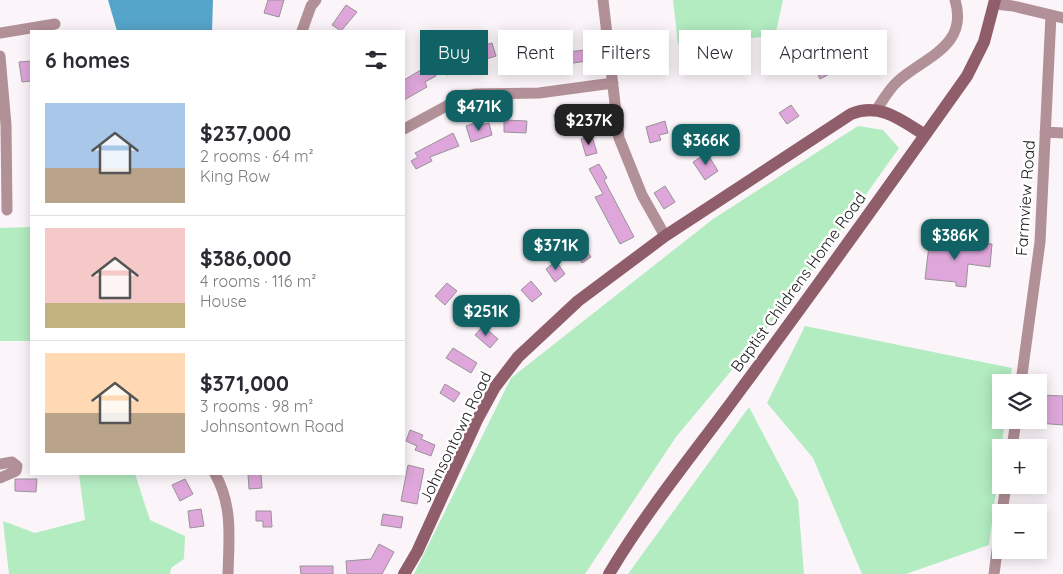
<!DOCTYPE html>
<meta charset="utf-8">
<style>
:root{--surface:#fff;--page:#f2f2f3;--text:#2b2b33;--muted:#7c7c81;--line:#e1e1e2;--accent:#116264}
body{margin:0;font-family:Quicksand,sans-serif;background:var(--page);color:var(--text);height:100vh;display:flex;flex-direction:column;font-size:19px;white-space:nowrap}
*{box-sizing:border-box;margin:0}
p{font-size:16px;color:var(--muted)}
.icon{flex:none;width:28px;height:28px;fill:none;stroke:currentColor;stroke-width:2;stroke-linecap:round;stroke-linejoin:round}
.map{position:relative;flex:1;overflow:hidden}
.details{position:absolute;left:30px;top:30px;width:375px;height:445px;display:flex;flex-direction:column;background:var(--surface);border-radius:0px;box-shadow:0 2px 12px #0003}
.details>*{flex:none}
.hud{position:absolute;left:420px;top:30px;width:475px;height:45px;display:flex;gap:10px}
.controls{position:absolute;left:992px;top:374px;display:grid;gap:10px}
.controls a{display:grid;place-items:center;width:55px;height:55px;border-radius:0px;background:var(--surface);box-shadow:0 2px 12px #0003;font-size:25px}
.price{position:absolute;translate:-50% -42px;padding:0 11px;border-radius:10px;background:var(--accent);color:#fff;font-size:16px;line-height:32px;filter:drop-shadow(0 1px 2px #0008)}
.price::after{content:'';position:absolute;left:50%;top:30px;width:15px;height:11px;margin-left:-8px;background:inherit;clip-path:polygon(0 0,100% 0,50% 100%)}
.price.on{background:#222;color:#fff}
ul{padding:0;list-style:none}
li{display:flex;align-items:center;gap:15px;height:125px;padding:0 15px}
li+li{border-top:1px solid var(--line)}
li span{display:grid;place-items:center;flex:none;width:140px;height:100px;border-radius:0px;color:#555}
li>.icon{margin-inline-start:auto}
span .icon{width:60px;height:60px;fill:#fffc;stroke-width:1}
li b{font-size:21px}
h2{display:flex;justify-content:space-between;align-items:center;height:60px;padding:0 15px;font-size:21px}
.pill{padding:0 18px;border-radius:0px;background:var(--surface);box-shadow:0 2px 12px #0003;font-size:18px;line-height:45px}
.pill.on{background:var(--accent);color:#fff}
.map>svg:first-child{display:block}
.green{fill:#b3ecc1}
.water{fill:#55a4ca}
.building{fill:#dea6da;stroke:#989397}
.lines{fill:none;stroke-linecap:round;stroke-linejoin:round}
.street{stroke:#b29097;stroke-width:11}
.secondary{stroke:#8f5e6a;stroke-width:12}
.labels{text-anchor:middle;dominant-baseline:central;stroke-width:5;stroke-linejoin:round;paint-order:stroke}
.street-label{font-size:16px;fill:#1a181a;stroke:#fff}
</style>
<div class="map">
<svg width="1063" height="574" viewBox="0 0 1063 574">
<rect width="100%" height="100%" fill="#fbf5fa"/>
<path class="green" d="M 673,0 L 783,0 L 775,36 L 678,44 Z
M 858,126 L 883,130 L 899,148 L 796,293 L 676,437 L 585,574 L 414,574 L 511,378 L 713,219 Z
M 31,227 L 31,341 L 0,341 L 0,228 Z
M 805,326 L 1012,368 L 1010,382 L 1001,382 L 1001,420 L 1005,420 L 989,545 L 906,574 L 862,574 L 813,458 L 767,403 Z
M 749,407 L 798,500 L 804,574 L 628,574 Z
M 79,474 L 135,474 L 150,520 L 185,536 L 184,559 L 171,568 L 170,574 L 9,574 L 3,521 L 35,533 L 85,520 Z"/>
<path class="water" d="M 108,0 L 213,0 L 212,31 L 117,31 Z"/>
<path class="building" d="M 268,0 L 284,0 L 279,17 L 264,13 Z
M 346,5 L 357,12 L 341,31 L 332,25 Z
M 640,40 L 643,53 L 629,55 L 627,42 Z
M 492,43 L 496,56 L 454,69 L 455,72 L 447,75 L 442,57 Z
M 859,48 L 867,62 L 856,67 L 849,54 Z
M 593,49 L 594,60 L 545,67 L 543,55 Z
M 527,50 L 529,63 L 510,65 L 509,53 Z
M 31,61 L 31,81 L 22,82 L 19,62 Z
M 831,63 L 835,71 L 820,79 L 816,71 Z
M 429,65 L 436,76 L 425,82 L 427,87 L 404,100 L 404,80 Z
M 791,105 L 799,116 L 787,124 L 779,113 Z
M 572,112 L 574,123 L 556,126 L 554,115 Z
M 504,120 L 527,121 L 526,133 L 504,132 Z
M 665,121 L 668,133 L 659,135 L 661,140 L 650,143 L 646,127 Z
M 475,123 L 476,126 L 489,123 L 492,135 L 471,142 L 466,126 Z
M 453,133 L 459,146 L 430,157 L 432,161 L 416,169 L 411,161 L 418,157 L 415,153 Z
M 592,136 L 597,153 L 586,156 L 581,139 Z
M 707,153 L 718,171 L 705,180 L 693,162 Z
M 599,164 L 607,178 L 604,180 L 634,237 L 620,244 L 595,197 L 603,194 L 589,169 Z
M 665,186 L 675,202 L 664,209 L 654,193 Z
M 930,237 L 949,239 L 948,246 L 975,249 L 975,242 L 992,244 L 990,267 L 968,264 L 966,287 L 956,286 L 956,282 L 925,279 Z
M 582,244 L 591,257 L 582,263 L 573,251 Z
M 556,261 L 565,274 L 555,282 L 546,269 Z
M 531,281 L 542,294 L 532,302 L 521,290 Z
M 447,283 L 457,291 L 445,305 L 435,296 Z
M 511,301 L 520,311 L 508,323 L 499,314 Z
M 483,326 L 498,339 L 490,348 L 475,335 Z
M 453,348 L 477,363 L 471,373 L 446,358 Z
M 445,384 L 460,393 L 454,402 L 440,393 Z
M 1041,395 L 1063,396 L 1063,425 L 1038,423 Z
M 410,430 L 423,435 L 421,439 L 435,445 L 431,456 L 415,450 L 417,446 L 406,441 Z
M 408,465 L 424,469 L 417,504 L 401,501 Z
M 248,474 L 261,474 L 262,488 L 249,489 Z
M 15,479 L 37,479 L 36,492 L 15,491 Z
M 185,479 L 193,494 L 180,501 L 172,485 Z
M 201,509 L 204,526 L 190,528 L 188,511 Z
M 256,511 L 271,511 L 272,527 L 263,527 L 263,521 L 256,521 Z
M 383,514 L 403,517 L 401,528 L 381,525 Z
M 379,544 L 394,552 L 382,574 L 347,574 L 346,561 L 371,559 Z
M 300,566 L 333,566 L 333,574 L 301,574 Z"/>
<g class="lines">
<path class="street" d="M 603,0 L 619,138 L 642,195 L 665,236
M 995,4 L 1013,6 L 1063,18
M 302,31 L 311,6 L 316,0
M 0,33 L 55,24
M 0,56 L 6,125 L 7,210
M 877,109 C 883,100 889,89 898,81 C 925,57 969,46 955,0
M 404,129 L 463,97 L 475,94 L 539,93 L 613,83
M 1045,132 L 1063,133
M 1021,382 L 1040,242 L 1051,15
M 1012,448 L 1016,420
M 0,464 L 12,462 L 17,466 L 16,471 L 0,478
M 215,474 C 233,505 229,539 228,574
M 1002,512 L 1006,485
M 994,574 L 1001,521"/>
<path class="secondary" d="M 404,574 L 417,552 L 477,420 L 495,387 L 518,357 L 578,301 L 665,236 L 851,114 C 880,102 901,120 925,135
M 609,574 C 647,510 695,452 739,392 C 816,288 892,182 967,76 L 984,42 L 995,0"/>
</g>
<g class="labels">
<g class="street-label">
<text transform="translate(1025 198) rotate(-86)">Farmview Road</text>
<text transform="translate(798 282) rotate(-54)">Baptist Childrens Home Road</text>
<text transform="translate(455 437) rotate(-64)">Johnsontown Road</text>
</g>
</g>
</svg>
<div class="controls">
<a><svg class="icon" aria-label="layers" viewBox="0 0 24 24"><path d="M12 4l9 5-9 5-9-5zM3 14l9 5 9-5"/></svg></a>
<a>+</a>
<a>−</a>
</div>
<b class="price" style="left:479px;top:132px">$471K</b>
<b class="price on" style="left:589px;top:146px">$237K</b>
<b class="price" style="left:706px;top:166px">$366K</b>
<b class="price" style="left:955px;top:261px">$386K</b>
<b class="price" style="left:556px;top:271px">$371K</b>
<b class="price" style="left:486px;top:337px">$251K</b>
<div class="hud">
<a class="pill on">Buy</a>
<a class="pill">Rent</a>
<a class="pill">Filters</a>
<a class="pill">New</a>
<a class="pill">Apartment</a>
</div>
<section class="details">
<h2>6 homes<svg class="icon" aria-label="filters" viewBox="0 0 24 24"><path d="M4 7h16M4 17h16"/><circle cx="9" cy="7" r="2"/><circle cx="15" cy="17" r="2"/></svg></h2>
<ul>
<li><span style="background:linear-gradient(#a9c7e8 65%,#b9a48a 0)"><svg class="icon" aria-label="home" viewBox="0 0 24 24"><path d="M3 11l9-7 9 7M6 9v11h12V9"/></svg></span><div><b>$237,000</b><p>2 rooms · 64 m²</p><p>King Row</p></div></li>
<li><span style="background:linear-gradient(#f6c9c9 75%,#c2b280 0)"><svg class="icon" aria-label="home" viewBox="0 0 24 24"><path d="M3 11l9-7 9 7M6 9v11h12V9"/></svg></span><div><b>$386,000</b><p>4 rooms · 116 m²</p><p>House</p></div></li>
<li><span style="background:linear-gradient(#ffd9b3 60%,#b9a48a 0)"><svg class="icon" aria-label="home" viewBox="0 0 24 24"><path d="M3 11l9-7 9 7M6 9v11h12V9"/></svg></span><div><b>$371,000</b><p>3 rooms · 98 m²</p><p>Johnsontown Road</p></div></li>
</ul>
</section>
</div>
